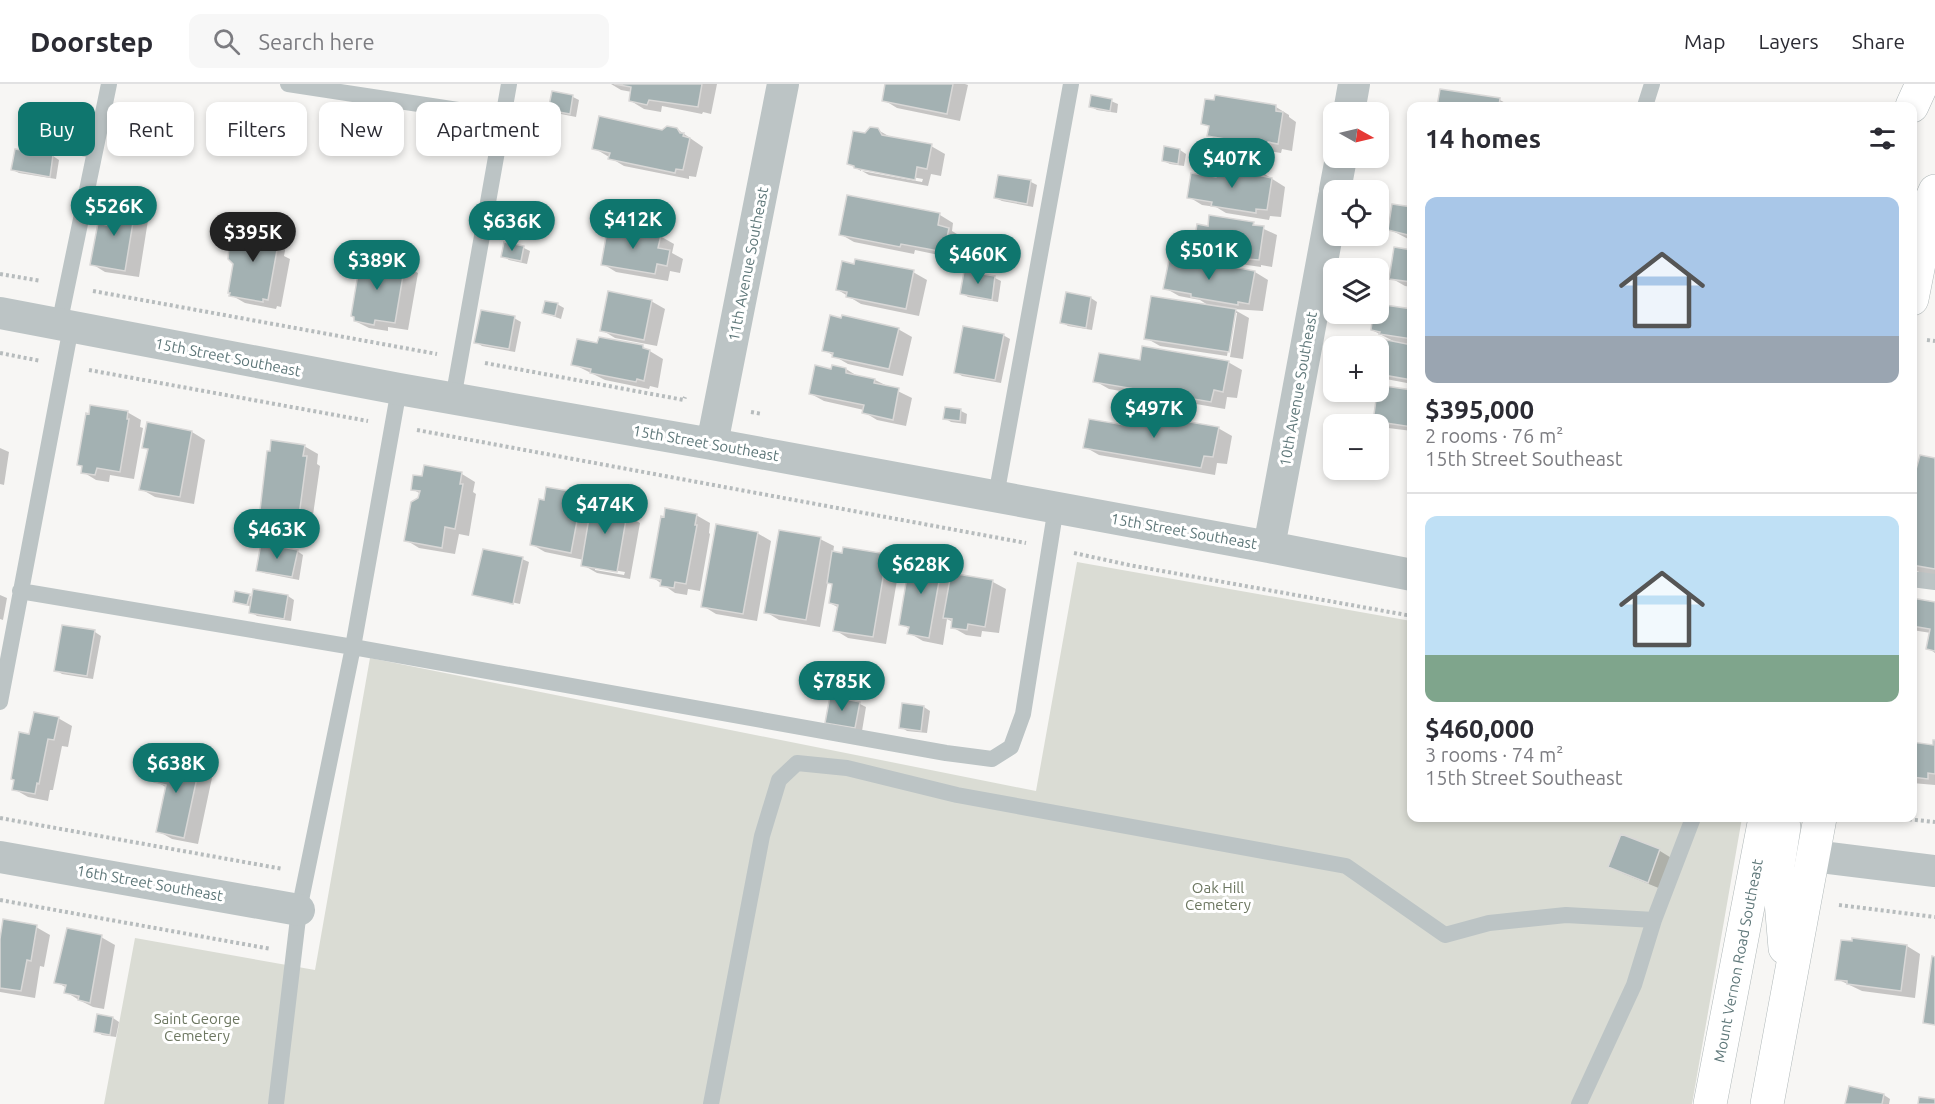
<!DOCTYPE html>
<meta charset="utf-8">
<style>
:root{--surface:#fff;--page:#f7f7f7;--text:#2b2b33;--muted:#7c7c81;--line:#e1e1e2;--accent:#0f766e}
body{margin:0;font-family:Ubuntu,sans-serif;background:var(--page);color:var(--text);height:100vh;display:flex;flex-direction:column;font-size:22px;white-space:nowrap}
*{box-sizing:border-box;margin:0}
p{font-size:20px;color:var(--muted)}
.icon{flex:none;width:33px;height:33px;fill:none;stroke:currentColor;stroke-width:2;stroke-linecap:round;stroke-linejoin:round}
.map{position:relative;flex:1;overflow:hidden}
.sheet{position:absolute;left:1407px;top:18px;width:510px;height:720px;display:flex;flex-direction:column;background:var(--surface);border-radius:12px;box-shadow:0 3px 9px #0003}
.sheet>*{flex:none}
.hud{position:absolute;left:18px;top:18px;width:570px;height:54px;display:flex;gap:12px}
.needle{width:39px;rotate:98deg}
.tools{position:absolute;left:1323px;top:18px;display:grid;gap:12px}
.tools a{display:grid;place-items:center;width:66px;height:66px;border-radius:12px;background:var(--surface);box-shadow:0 3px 9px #0003;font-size:30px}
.price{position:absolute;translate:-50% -51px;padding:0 14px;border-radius:21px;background:var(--accent);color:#fff;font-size:20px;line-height:39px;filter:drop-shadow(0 2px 3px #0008)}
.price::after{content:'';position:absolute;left:50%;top:36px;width:18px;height:14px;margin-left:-9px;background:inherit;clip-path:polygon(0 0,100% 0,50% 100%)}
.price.active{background:#222;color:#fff}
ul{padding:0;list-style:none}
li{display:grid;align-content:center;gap:12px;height:318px;padding:0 18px}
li+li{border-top:2px solid var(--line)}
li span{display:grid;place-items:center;height:186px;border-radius:12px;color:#555}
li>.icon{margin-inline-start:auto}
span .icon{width:108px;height:108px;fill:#fffc;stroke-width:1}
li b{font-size:26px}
h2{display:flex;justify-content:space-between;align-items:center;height:72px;padding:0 18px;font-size:26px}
.chip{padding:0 21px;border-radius:12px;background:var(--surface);box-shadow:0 3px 9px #0003;font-size:21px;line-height:54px}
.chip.active{background:var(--accent);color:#fff}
header{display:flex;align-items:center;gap:36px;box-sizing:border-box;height:84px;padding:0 30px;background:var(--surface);border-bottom:2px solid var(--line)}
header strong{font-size:28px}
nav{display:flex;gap:33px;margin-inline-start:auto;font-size:21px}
.search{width:420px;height:54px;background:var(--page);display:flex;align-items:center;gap:15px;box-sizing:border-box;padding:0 21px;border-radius:12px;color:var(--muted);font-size:22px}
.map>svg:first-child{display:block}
.green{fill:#dadcd4}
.shadow{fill:#0003;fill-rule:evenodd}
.building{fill:#a3b1b2;stroke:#d9d8d7;stroke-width:1.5}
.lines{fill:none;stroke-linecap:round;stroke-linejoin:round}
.primary-casing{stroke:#b0b8b9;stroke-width:34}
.path{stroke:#b7bcbd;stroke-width:4;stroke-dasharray:3 3;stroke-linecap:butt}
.lane{stroke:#bcc4c5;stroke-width:16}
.street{stroke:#bcc4c5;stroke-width:32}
.primary{stroke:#fff;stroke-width:33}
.labels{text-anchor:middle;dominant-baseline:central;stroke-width:6;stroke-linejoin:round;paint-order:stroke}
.street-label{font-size:15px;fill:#5e7779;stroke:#fff}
.park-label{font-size:15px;fill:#6d7761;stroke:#fff}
</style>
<header>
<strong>Doorstep</strong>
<div class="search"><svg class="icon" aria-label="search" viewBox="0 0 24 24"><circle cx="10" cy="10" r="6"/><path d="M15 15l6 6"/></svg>Search here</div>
<nav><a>Map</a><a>Layers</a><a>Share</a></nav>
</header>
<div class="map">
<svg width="1935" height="1020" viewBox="0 0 1935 1020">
<rect width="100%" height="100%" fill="#f7f6f4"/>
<path class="green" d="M 1077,478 L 1411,537 L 1412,734 L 1742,734 L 1692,1020 L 104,1020 L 135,854 L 315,886 L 370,574 L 1036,707 Z"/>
<path class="shadow" d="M 611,0 L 717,0 L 711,30 L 703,28 L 702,30 L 662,22 L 661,28 L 644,25 L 631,17 L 632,8 L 621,6 Z
M 887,0 L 965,0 L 968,1 L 960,37 L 897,24 L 884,16 Z
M 1441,6 L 1500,16 L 1511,22 L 1439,22 Z
M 553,9 L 573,13 L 579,16 L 576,33 L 556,29 L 550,25 Z
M 1111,17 L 1118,20 L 1117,29 L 1097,26 L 1090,22 Z
M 1276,23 L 1289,31 L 1289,33 L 1296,38 L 1292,67 L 1282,65 L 1281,69 L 1222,59 L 1209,51 L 1210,43 L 1203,39 Z
M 677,45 L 703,63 L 696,93 L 689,92 L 689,95 L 624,82 L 594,64 Z
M 84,46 L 91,50 L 87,73 L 70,70 L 64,66 Z
M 878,46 L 892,54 L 931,62 L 945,70 L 941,92 L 931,90 L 928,102 L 869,91 L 862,87 L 922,98 L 923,95 L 861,84 L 861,87 L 849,80 L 866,51 Z
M 1180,66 L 1186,70 L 1184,82 L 1170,80 L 1164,77 Z
M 53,72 L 59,76 L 56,95 L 19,89 L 13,86 Z
M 1263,89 L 1285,103 L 1281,133 L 1270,132 L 1269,136 L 1226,129 L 1216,123 L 1202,121 L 1189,113 L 1217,94 Z
M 1031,98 L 1037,101 L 1033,123 L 1002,117 L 996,114 Z
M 848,113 L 940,131 L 953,139 L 952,147 L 962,153 L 958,175 L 915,166 L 914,170 L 854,158 L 840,150 Z
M 112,118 L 136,122 L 149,130 L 139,193 L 105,188 L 92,180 L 108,143 Z
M 1412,125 L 1412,157 L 1389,145 Z
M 1253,140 L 1277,151 L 1272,183 L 1261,181 L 1261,183 L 1219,177 L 1195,165 L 1209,143 Z
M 274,143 L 288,150 L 284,172 L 290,175 L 281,223 L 277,222 L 276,225 L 245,219 L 231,211 L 252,148 Z
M 660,152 L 674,160 L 672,169 L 683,175 L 680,189 L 670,187 L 668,197 L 616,188 L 603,180 Z
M 505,160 L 524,164 L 530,167 L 527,180 L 509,176 L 503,172 Z
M 1412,167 L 1411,203 L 1405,202 L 1391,194 Z
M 1171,173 L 1255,188 L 1268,196 L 1263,227 L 1233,225 L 1249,234 L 1243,275 L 1230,273 L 1237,229 L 1234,229 L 1227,272 L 1160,262 L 1146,254 L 1211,223 L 1200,216 L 1179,212 L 1165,204 Z
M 404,181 L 418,189 L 408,246 L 388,243 L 388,247 L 369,244 L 355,237 Z
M 913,188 L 927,196 L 919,232 L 861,220 L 838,206 Z
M 965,188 L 995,194 L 1001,197 L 998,218 L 968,213 L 962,209 Z
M 1091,214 L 1097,218 L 1092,246 L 1068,242 L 1062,238 Z
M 651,217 L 665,225 L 657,262 L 615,254 L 602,246 Z
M 557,220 L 564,224 L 561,235 L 544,229 Z
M 1412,226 L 1412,300 L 1386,295 L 1378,291 L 1378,256 L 1399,260 L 1372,246 L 1375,230 Z
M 514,234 L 521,238 L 515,268 L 482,262 L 476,258 Z
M 898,245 L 912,253 L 903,292 L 848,280 L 824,266 Z
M 1003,251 L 1010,255 L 1001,299 L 962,292 L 956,288 Z
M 598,261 L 643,263 L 663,275 L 658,304 L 650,302 L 649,305 L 605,296 L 573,280 Z
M 1141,278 L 1228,278 L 1242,286 L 1237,314 L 1227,313 L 1225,325 L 1109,305 L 1095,297 Z
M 846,285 L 859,293 L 875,296 L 912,314 L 906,342 L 877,336 L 864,328 L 864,326 L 824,317 L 811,310 L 833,286 Z
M 1370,308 L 1412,308 L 1412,347 L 1388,344 L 1374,336 L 1377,319 L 1369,314 Z
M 961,327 L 967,330 L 966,340 L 951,338 L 945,334 Z
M 127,328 L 141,336 L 140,343 L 143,344 L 134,395 L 110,391 L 109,398 L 96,396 L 83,388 Z
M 1131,344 L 1218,344 L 1232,352 L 1227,380 L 1217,379 L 1215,391 L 1099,371 L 1085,363 Z
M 192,348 L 205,356 L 194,420 L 155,413 L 141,405 L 149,366 L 144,363 Z
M 304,362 L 318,370 L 317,380 L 320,382 L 312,438 L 307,438 L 305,455 L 275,452 L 262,444 Z
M 0,364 L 9,368 L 4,401 L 0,400 Z
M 1935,376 L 1935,492 L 1921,489 L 1912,484 L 1912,409 Z
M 425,383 L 462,390 L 475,398 L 473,408 L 476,410 L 469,452 L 459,450 L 455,470 L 419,464 L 406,456 L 421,410 L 412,405 L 423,394 Z
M 575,410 L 589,418 L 587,427 L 592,430 L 621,416 L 635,424 L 633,435 L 640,439 L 630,495 L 597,489 L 583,481 L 584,476 L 545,468 L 531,460 L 545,417 ZM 595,483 L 625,488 L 624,491 L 595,486 Z
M 696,431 L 710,439 L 709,449 L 710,450 L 700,507 L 688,505 L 687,511 L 675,509 L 652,493 Z
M 757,449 L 771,457 L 757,537 L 716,530 L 703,522 Z
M 820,455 L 834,462 L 833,469 L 886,472 L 900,479 L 886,560 L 848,554 L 835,546 L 839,524 L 830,519 L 833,501 L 828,497 L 820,543 L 779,536 L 766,528 Z
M 297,467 L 303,471 L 299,496 L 264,489 L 258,486 Z
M 522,475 L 529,478 L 520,520 L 479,511 L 479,513 L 474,511 Z
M 943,476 L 956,484 L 955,491 L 993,498 L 1006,505 L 999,549 L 982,547 L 981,553 L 966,551 L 952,543 L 953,538 L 947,535 L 943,561 L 923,557 L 909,549 L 910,545 L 901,540 Z
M 254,507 L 288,512 L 294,516 L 291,537 L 257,532 L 251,528 L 252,523 L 234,517 L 249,511 L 253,514 Z
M 0,511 L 7,514 L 3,536 L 0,535 Z
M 1912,516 L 1935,520 L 1935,569 L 1928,564 L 1931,549 L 1912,546 Z
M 63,543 L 95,548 L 101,552 L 93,595 L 62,590 L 56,586 Z
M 831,614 L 860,620 L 866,623 L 862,647 L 833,642 L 827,638 Z
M 924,623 L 930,627 L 927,649 L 907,647 L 901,643 Z
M 58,634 L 72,642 L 68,663 L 62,662 L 53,706 L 50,706 L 48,717 L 28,713 L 14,705 L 31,652 Z
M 1935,658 L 1935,701 L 1912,699 L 1912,660 L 1935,663 Z
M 200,682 L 213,689 L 198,760 L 172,755 L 158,747 L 167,704 L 156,697 Z
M 1622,752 L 1660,767 L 1673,775 L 1661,805 L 1624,790 L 1610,783 Z
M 36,843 L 50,851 L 44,883 L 40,882 L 35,914 L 0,908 L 0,859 Z
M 101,853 L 115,861 L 104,925 L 93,923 L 79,916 L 66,908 L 67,904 L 56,898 Z
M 1854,855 L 1907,862 L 1920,870 L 1915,914 L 1862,907 L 1837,895 Z
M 113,934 L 119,938 L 116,953 L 102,951 L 96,947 Z
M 1884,1011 L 1890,1015 L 1889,1020 L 1847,1020 Z"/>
<path class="building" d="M 614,0 L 702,0 L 698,23 L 649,16 L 647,21 L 629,17 L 631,3 Z
M 885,0 L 953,0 L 947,30 L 882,17 Z
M 1440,5 L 1500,14 L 1499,22 L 1437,22 Z
M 552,7 L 573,11 L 570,30 L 548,26 Z
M 1091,11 L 1112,15 L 1110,27 L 1089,23 Z
M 1215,11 L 1276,21 L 1276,27 L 1283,28 L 1278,60 L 1268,58 L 1267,62 L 1207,52 L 1209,42 L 1201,40 L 1205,15 L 1214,16 Z
M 599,32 L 662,46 L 667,42 L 677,44 L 680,49 L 684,49 L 683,52 L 690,54 L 683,86 L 676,85 L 675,89 L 608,75 L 610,69 L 592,65 Z
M 67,42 L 85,45 L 81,71 L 62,67 Z
M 870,43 L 878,44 L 882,51 L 932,60 L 927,85 L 917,83 L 915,96 L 854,84 L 854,82 L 847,80 L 853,47 L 865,49 Z
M 1164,62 L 1180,65 L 1178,80 L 1162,77 Z
M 15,65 L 53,71 L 50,93 L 11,86 Z
M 1218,81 L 1263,88 L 1262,92 L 1272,94 L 1267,126 L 1256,125 L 1256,129 L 1211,122 L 1212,118 L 1187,114 L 1191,89 L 1216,93 Z
M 998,91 L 1031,96 L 1027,120 L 994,114 Z
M 847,111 L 940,129 L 938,141 L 949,144 L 944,168 L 901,160 L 900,163 L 839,151 Z
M 111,116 L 136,120 L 125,187 L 90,181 L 98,139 L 107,141 Z
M 1392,120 L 1412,123 L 1412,152 L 1388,146 Z
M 1209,131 L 1254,138 L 1253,141 L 1264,142 L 1259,176 L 1247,175 L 1247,177 L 1204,170 L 1204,168 L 1193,166 L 1197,140 L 1208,142 Z
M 253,137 L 275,141 L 270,165 L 277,166 L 268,216 L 263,215 L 263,218 L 229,212 L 230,209 L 228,209 L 233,180 L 228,175 L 229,163 L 236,160 L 239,144 L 251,146 Z
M 608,141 L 661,151 L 658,164 L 670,166 L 667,182 L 657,180 L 655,190 L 601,181 Z
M 504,158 L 524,162 L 521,177 L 501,173 Z
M 1394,163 L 1412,166 L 1412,207 L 1409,207 L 1411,198 L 1389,195 Z
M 1170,171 L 1255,187 L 1249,220 L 1238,218 L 1238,221 L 1191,213 L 1191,210 L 1163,205 Z
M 361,172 L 405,180 L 395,239 L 375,236 L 374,241 L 354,237 L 354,233 L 351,232 Z
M 855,175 L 914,186 L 906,225 L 846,213 L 847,208 L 836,206 L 842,177 L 854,180 Z
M 964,187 L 995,192 L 992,216 L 960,210 Z
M 608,207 L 652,216 L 644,256 L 600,247 Z
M 1066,208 L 1091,213 L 1086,244 L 1060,239 Z
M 1151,212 L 1236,225 L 1229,268 L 1144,255 Z
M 545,217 L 558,219 L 555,232 L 542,229 Z
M 1378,220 L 1412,225 L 1412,255 L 1379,250 L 1380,248 L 1371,246 L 1373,230 L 1378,230 Z
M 481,226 L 515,232 L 509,265 L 474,259 Z
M 830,231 L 841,234 L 842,231 L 899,244 L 889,285 L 832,273 L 833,269 L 822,267 Z
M 963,242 L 1004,250 L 995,296 L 954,289 Z
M 599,253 L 643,261 L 643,264 L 650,266 L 644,297 L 637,295 L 636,298 L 590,289 L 591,285 L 571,281 L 577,255 L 597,259 Z
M 1377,254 L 1412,261 L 1412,296 L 1378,290 L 1378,262 L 1375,262 Z
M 1142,262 L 1229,277 L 1223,308 L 1214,306 L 1211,318 L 1093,298 L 1099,269 L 1140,276 Z
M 815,281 L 831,285 L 832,281 L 846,284 L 846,289 L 875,295 L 874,299 L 899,304 L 893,336 L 862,329 L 864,321 L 809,310 Z
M 1378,301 L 1412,306 L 1412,343 L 1373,337 L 1376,316 L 1367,315 L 1368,308 L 1378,308 Z
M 90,321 L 128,327 L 127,335 L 129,335 L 120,388 L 97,384 L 95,391 L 81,389 L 82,382 L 77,381 L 86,329 L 89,330 Z
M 945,323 L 961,325 L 960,337 L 943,335 Z
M 1132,328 L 1219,343 L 1213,373 L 1204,372 L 1201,384 L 1083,364 L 1089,335 L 1130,342 Z
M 147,338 L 192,347 L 180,413 L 139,406 L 148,365 L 142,364 Z
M 271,356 L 305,361 L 303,372 L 307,372 L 299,432 L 293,431 L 291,448 L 260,445 L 263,426 L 260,426 L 267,367 L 270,367 Z
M 1920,371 L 1935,374 L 1935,485 L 1912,481 L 1912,400 Z
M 424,381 L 462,388 L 460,400 L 463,400 L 455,445 L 445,443 L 442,464 L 404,457 L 411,418 L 418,414 L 420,407 L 411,406 L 413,391 L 422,392 Z
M 546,403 L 576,408 L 573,420 L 580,421 L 571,469 L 530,461 L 539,415 L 544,416 Z
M 598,411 L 622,415 L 620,429 L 627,430 L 617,488 L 581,482 L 591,422 L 595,422 Z
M 665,424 L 697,430 L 695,441 L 697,441 L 686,500 L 675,498 L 674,504 L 660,502 L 661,496 L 650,494 L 661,432 L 664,433 Z
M 716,440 L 758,448 L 743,530 L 701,523 Z
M 779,446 L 821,453 L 806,536 L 764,529 Z
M 261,459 L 298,466 L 292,493 L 256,487 Z
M 843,463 L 887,470 L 873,553 L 833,547 L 838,521 L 829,519 L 832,500 L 827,499 L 832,467 L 842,469 Z
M 483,465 L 523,473 L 513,520 L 472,511 Z
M 915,470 L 943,475 L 929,554 L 907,550 L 909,543 L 899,541 L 909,481 L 913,481 Z
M 951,489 L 993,496 L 985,543 L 968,540 L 967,546 L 951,544 L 952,535 L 943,534 Z
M 253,505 L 288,511 L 284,535 L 249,529 Z
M 235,507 L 250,510 L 247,521 L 233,518 Z
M 1912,514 L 1935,518 L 1935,567 L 1926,565 L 1930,545 L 1912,542 Z
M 62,541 L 95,546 L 87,592 L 54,587 Z
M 830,612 L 860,618 L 855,644 L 825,639 Z
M 902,619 L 924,622 L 921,647 L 899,644 Z
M 34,628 L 59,633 L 54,656 L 48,655 L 39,700 L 37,699 L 35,710 L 12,706 L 14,696 L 11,695 L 19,648 L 29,650 Z
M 1933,656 L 1935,656 L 1935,690 L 1928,689 L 1928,695 L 1912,693 L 1912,658 L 1933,661 Z
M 160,671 L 200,680 L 184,754 L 156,748 L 166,701 L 154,698 Z
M 1621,750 L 1660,765 L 1648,799 L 1608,783 Z
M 3,835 L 37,841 L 31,877 L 27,876 L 21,907 L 0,904 L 0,855 Z
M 67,844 L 102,851 L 90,919 L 78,916 L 79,912 L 64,909 L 66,901 L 54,899 Z
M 1852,854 L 1907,861 L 1901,907 L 1847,900 L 1847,897 L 1835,896 L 1841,856 L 1852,857 Z
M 1932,872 L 1935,873 L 1935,941 L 1923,939 Z
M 97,930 L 113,933 L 110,951 L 94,948 Z
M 1849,1002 L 1884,1010 L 1882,1020 L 1845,1020 Z
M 1919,1013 L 1935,1015 L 1935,1020 L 1918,1020 Z"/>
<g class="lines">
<g class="primary-casing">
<g id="primary">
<path d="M 1912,22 L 1922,0"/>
<path d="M 1912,215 L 1932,114 L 1935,107"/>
<path d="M 1784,743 L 1778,782 L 1785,864"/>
<path id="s1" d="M 1710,1020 L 1765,734"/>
<path d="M 1767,1020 L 1820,734"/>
</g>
</g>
<path class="path" d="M 0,190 L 41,197
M 93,207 L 437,270
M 1927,256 L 1935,257
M 0,269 L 41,277
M 485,279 L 684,316 L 685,313
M 89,286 L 368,337
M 751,328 L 762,330
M 417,346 L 1026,459
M 1074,469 L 1129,481 L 1412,532
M 0,734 L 283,785
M 1897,734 L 1935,738
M 0,816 L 271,865
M 1839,821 L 1935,833"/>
<path class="lane" d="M 288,0 L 504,33
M 1645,22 L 1652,0
M 59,241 L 109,0
M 453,315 L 509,0
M 996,412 L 1071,0
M 1912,495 L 1935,498
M 20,507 L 353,563 L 946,669 L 992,675 L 1011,663 L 1023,630 L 1056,423
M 0,618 L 71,243
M 276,1020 L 299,826 L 353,563 L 399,305
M 711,1020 L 762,752 L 779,696 L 797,679 L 847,684 L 957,711 L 1346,782 L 1445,851 L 1489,839 L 1566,831 L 1654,836
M 1579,1020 L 1634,901 L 1654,836 L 1693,734"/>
<path class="street" d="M 1349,28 L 1354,0
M 1335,106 L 1341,74
M 0,229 L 399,305 L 712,360 L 1269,463 L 1412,491
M 712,360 L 783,0
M 1269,463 L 1334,113
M 1813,772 L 1935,787
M 0,773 L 299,826"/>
<use href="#primary" class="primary"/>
</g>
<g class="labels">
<g class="street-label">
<text transform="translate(748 180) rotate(-79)">11th Avenue Southeast</text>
<text transform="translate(228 273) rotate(11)">15th Street Southeast</text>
<text transform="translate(1298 305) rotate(-80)">10th Avenue Southeast</text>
<text transform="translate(706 359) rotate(10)">15th Street Southeast</text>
<text transform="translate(1184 447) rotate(10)">15th Street Southeast</text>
<text transform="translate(150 799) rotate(10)">16th Street Southeast</text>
<text stroke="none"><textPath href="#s1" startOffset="146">Mount Vernon Road Southeast</textPath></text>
</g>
<g class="park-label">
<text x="1218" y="803">Oak Hill<tspan x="1218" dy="17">Cemetery</tspan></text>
<text x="197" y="934">Saint George<tspan x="197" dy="17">Cemetery</tspan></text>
</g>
</g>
</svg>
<div class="tools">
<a><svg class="needle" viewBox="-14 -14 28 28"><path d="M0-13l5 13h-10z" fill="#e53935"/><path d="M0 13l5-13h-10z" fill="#7c7c81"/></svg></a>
<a><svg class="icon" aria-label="locate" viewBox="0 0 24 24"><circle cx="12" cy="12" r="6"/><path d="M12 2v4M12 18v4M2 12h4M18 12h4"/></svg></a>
<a><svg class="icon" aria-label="layers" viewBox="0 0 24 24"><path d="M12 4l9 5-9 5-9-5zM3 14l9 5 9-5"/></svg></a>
<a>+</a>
<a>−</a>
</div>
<b class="price" style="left:1232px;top:105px">$407K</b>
<b class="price" style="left:114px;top:153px">$526K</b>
<b class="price" style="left:633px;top:166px">$412K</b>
<b class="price" style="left:512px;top:168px">$636K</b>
<b class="price active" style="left:253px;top:179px">$395K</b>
<b class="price" style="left:1209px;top:197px">$501K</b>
<b class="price" style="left:978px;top:201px">$460K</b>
<b class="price" style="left:377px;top:207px">$389K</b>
<b class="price" style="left:1154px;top:355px">$497K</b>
<b class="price" style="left:605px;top:451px">$474K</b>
<b class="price" style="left:277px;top:476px">$463K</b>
<b class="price" style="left:921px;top:511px">$628K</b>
<b class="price" style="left:842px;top:628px">$785K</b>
<b class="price" style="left:176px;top:710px">$638K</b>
<div class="hud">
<a class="chip active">Buy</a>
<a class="chip">Rent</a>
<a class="chip">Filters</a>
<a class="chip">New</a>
<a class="chip">Apartment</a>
</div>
<section class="sheet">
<h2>14 homes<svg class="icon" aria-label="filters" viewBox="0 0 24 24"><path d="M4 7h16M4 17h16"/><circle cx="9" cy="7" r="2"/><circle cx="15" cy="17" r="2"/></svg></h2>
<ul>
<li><span style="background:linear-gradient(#a9c7e8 75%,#9aa5b1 0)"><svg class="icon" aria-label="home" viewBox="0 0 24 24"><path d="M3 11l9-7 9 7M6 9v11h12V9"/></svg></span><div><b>$395,000</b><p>2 rooms · 76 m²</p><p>15th Street Southeast</p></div></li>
<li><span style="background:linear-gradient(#bfe0f5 75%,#7fa58c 0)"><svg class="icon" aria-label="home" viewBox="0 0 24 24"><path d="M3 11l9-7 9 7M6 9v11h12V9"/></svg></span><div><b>$460,000</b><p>3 rooms · 74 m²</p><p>15th Street Southeast</p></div></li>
</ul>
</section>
</div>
